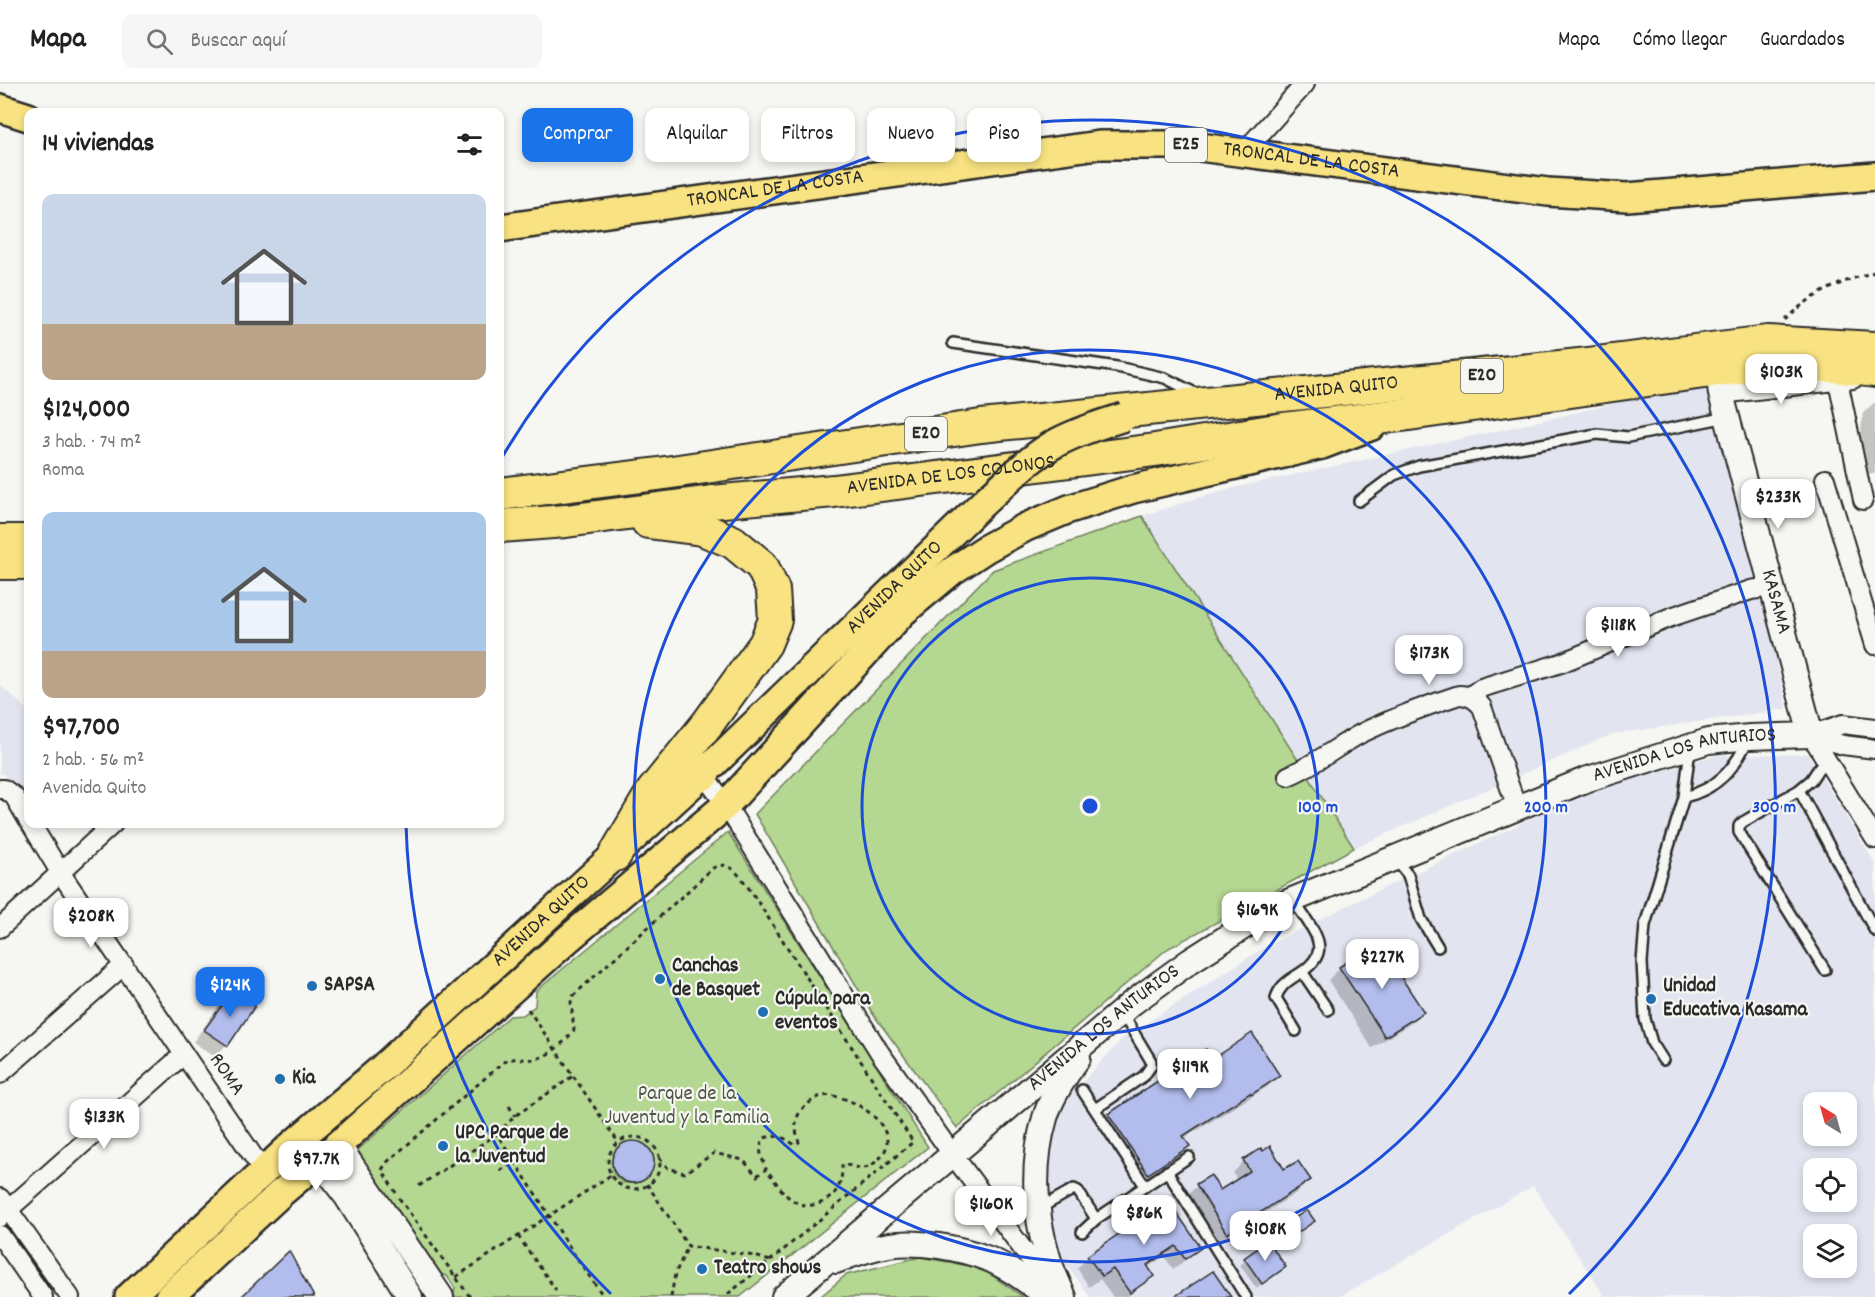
<!DOCTYPE html>
<html lang="es">
<meta charset="utf-8">
<style>
:root{--surface:#fff;--page:#f6f6f6;--text:#222;--muted:#767676;--line:#e0e0e0;--accent:#1a73e8}
body{margin:0;font-family:Dekko,sans-serif;background:var(--page);color:var(--text);height:100vh;display:flex;flex-direction:column;font-size:22px;white-space:nowrap}
*{box-sizing:border-box;margin:0}
p{font-size:20px;color:var(--muted)}
.icon{flex:none;width:33px;height:33px;fill:none;stroke:currentColor;stroke-width:2;stroke-linecap:round;stroke-linejoin:round}
.map{position:relative;flex:1;overflow:hidden}
.panel{position:absolute;left:24px;top:24px;width:480px;height:720px;display:flex;flex-direction:column;background:var(--surface);border-radius:12px;box-shadow:0 3px 9px #0003}
.panel>*{flex:none}
.top-card{position:absolute;left:522px;top:24px;width:570px;height:54px;display:flex;gap:12px}
.needle{width:39px;rotate:323deg}
.fabs{position:absolute;left:1803px;top:1008px;display:grid;gap:12px}
.fabs a{display:grid;place-items:center;width:54px;height:54px;border-radius:12px;background:var(--surface);box-shadow:0 3px 9px #0003;font-size:30px}
.price{position:absolute;translate:-50% -51px;padding:0 14px;border-radius:12px;background:#fff;color:#222;font-size:20px;line-height:39px;filter:drop-shadow(0 2px 3px #0008)}
.price::after{content:'';position:absolute;left:50%;top:36px;width:18px;height:14px;margin-left:-9px;background:inherit;clip-path:polygon(0 0,100% 0,50% 100%)}
.price.selected{background:var(--accent);color:#fff}
ul{padding:0;list-style:none}
li{display:grid;align-content:center;gap:12px;height:318px;padding:0 18px}
li span{display:grid;place-items:center;height:186px;border-radius:12px;color:#555}
li>.icon{margin-inline-start:auto}
span .icon{width:108px;height:108px;fill:#fffc;stroke-width:1}
li b{font-size:26px}
h2{display:flex;justify-content:space-between;align-items:center;height:72px;padding:0 18px;font-size:26px}
.pill{padding:0 21px;border-radius:12px;background:var(--surface);box-shadow:0 3px 9px #0003;font-size:21px;line-height:54px}
.pill.selected{background:var(--accent);color:#fff}
header{display:flex;align-items:center;gap:36px;box-sizing:border-box;height:84px;padding:0 30px;background:var(--surface);border-bottom:2px solid var(--line)}
header strong{font-size:28px}
nav{display:flex;gap:33px;margin-inline-start:auto;font-size:21px}
.search{width:420px;height:54px;background:var(--page);display:flex;align-items:center;gap:15px;box-sizing:border-box;padding:0 21px;border-radius:12px;color:var(--muted);font-size:22px}
.map>svg:first-child{display:block}
.built{fill:#e2e5f0;fill-rule:evenodd}
.green{fill:#b4d791;stroke:#70815e;stroke-width:1.5}
.shadow{fill:#0003}
.building{fill:#b2bded;stroke:#2b2b2b;stroke-width:1.5}
.lines{fill:none;stroke-linecap:round;stroke-linejoin:round}
.lane-casing{stroke:#2b2b2b;stroke-width:14}
.street-casing{stroke:#2b2b2b;stroke-width:22}
.secondary-casing{stroke:#2b2b2b;stroke-width:28}
.primary-casing{stroke:#2b2b2b;stroke-width:32}
.highway-casing{stroke:#2b2b2b;stroke-width:36}
.path{stroke:#2b2b2b;stroke-width:3;stroke-dasharray:4.5 4.5;stroke-linecap:butt}
.lane{stroke:#f6f6f2;stroke-width:9}
.street{stroke:#f6f6f2;stroke-width:18}
.secondary{stroke:#f6f6f2;stroke-width:24}
.primary{stroke:#f8e281;stroke-width:27}
.highway{stroke:#f8e281;stroke-width:32}
.primary-bridge-casing{stroke:#2b2b2b;stroke-width:32;stroke-linecap:butt}
.primary-bridge{stroke:#f8e281;stroke-width:27}
.ring{fill:none;stroke:#1d4ed8;stroke-width:3}
.poi-dot{fill:#1f6fb2;stroke:#f6f6f2;stroke-width:2}
.labels{text-anchor:middle;dominant-baseline:central;stroke-width:4.5;stroke-linejoin:round;paint-order:stroke}
.shield{fill:#f6f6f2;stroke:#686867;stroke-width:1.5}
.shield-label{font-size:20px;font-weight:bold;fill:#2b2b2b}
.street-label{font-size:21px;fill:#2b2b2b;stroke:#f6f6f2}
.poi-label{font-size:21px;font-weight:bold;fill:#2b2b2b;stroke:#f6f6f2;text-anchor:start}
.park-label{font-size:21px;fill:#4d5644;stroke:#f6f6f2}
.centre{fill:#1d4ed8;stroke:#f6f6f2;stroke-width:3}
.ring-label{font-size:18px;text-anchor:middle;font-weight:bold;fill:#1d4ed8;stroke:#f6f6f2;stroke-width:4.5;stroke-linejoin:round;paint-order:stroke}
</style>
<header>
<strong>Mapa</strong>
<div class="search"><svg class="icon" aria-label="search" viewBox="0 0 24 24"><circle cx="10" cy="10" r="6"/><path d="M15 15l6 6"/></svg>Buscar aquí</div>
<nav><a>Mapa</a><a>Cómo llegar</a><a>Guardados</a></nav>
</header>
<div class="map">
<svg width="1875" height="1213" viewBox="0 0 1875 1213">
<rect width="100%" height="100%" fill="#f6f6f2"/>
<filter id="ink" filterUnits="userSpaceOnUse"><feTurbulence type="fractalNoise" baseFrequency=".0167" numOctaves="2"/><feDisplacementMap in="SourceGraphic" scale="12" xChannelSelector="R" yChannelSelector="G"/><feConvolveMatrix kernelMatrix="1 2 1 2 8 2 1 2 1" color-interpolation-filters="sRGB"/></filter>
<g filter="url(#ink)">
<path class="built" d="M 1716,296 L 1787,625 L 1613,650 L 1354,764 L 1142,432 L 1219,407 L 1505,345 Z
M 0,601 L 28,626 L 28,725 L 3,689 L 0,690 Z
M 1808,670 L 1875,779 L 1875,1213 L 1605,1213 L 1533,1102 L 1339,1213 L 1090,1213 L 1051,1159 L 1044,1070 L 1066,1016 L 1122,955 L 1266,862 L 1367,812 L 1590,707 L 1717,671 ZM 1814,1018 L 1846,1018 L 1846,1052 L 1814,1052 ZM 1814,1084 L 1846,1084 L 1846,1118 L 1814,1118 ZM 1814,1150 L 1846,1150 L 1846,1184 L 1814,1184 Z"/>
<path class="green" d="M 1142,432 L 1354,764 L 1167,865 L 957,1044 L 873,930 L 755,730 L 993,486 Z
M 728,748 L 928,1063 L 740,1213 L 453,1213 L 455,1204 L 447,1192 L 439,1190 L 351,1072 L 510,932 L 523,931 L 535,922 L 536,907 Z
M 920,1173 L 981,1184 L 1023,1213 L 820,1213 L 846,1191 Z"/>
<path class="shadow" d="M 1875,318 L 1875,390 L 1856,388 L 1863,329 Z
M 1340,884 L 1422,928 L 1410,940 L 1372,964 L 1328,896 Z
M 233,908 L 226,961 L 215,973 L 193,958 L 221,919 Z
M 1213,977 L 1278,992 L 1267,1003 L 1183,1055 L 1188,1062 L 1177,1074 L 1136,1101 L 1097,1042 L 1109,1031 Z
M 627,1059 L 641,1060 L 651,1069 L 652,1083 L 645,1094 L 636,1100 L 622,1100 L 612,1090 L 611,1077 L 613,1070 Z
M 1244,1077 L 1309,1096 L 1298,1108 L 1215,1160 L 1185,1113 L 1197,1102 L 1210,1093 L 1219,1108 L 1237,1096 L 1233,1089 Z
M 1167,1118 L 1199,1164 L 1187,1175 L 1173,1185 L 1164,1172 L 1147,1184 L 1152,1192 L 1127,1213 L 1113,1213 L 1100,1195 L 1089,1203 L 1077,1184 L 1088,1173 Z
M 1307,1128 L 1313,1137 L 1285,1158 L 1278,1149 Z
M 1268,1159 L 1279,1188 L 1256,1204 L 1240,1181 Z"/>
<path class="building" d="M 1378,858 L 1424,928 L 1385,953 L 1339,883 Z
M 233,906 L 255,922 L 228,962 L 204,946 Z
M 1252,949 L 1280,992 L 1251,1011 L 1250,1009 L 1183,1052 L 1190,1062 L 1148,1090 L 1108,1030 L 1206,965 L 1213,975 Z
M612 1078a21 21 0 1 1 42 0a21 21 0 1 1-42 0Z
M 1270,1062 L 1284,1085 L 1298,1077 L 1311,1096 L 1227,1150 L 1196,1100 L 1211,1091 L 1220,1106 L 1250,1087 L 1243,1076 L 1261,1064 L 1263,1067 Z
M 1168,1116 L 1201,1164 L 1185,1175 L 1176,1162 L 1147,1181 L 1154,1192 L 1130,1209 L 1113,1185 L 1102,1192 L 1087,1172 Z
M 1307,1126 L 1315,1137 L 1291,1153 L 1283,1142 Z
M 1268,1157 L 1286,1183 L 1262,1200 L 1244,1174 Z
M 289,1167 L 314,1213 L 241,1213 Z
M 1213,1187 L 1231,1213 L 1174,1213 Z"/>
<g class="lines">
<g class="lane-casing">
<path id="lane" d="M 953,259 L 1117,283 L 1165,294 L 1197,310
M 1359,417 L 1394,391 L 1419,382 L 1597,350 L 1628,353 L 1727,333
M 1825,675 L 1811,696 L 1799,706 L 1875,847
M 1799,706 L 1743,738 L 1739,742 L 1739,748 L 1825,886
M 1684,713 C 1716,706 1735,685 1748,655
M 1395,775 L 1408,791 L 1421,835 L 1438,863
M 1294,817 C 1314,849 1338,868 1294,893 C 1285,899 1279,904 1276,914 L 1296,947
M 1303,889 L 1328,926
M 1663,976 L 1652,959 L 1645,935 L 1642,878 L 1645,841 L 1684,713 L 1690,665
M 1082,1006 L 1145,1102
M 1095,1025 L 1144,992 L 1151,982 L 1151,977 L 1122,929
M 1167,1087 L 1246,1213
M 1040,1124 L 1074,1105 L 1078,1107 L 1096,1135
M 1082,1148 L 1096,1135 L 1189,1073"/>
</g>
<g class="street-casing">
<path id="street" d="M 1243,69 L 1305,0
M 1836,287 L 1863,416
M 1721,310 L 1853,295
M 1825,395 L 1875,561
M 1470,612 L 1481,604 L 1561,579 L 1671,533 L 1751,506 L 1771,503
M 1811,651 L 1875,755
M 1811,651 L 1843,640 L 1875,644
M 1811,651 L 1843,661 L 1875,665
M 703,690 L 726,721 L 880,969 L 953,1071 L 1054,1207
M 1288,692 C 1314,681 1335,664 1360,650 C 1392,634 1426,622 1459,611 C 1469,611 1476,615 1482,623 L 1517,724
M 0,705 L 4,705 L 14,712 L 28,736
M 31,740 L 60,788 L 264,1088
M 0,844 L 113,740
M 0,990 L 124,881
M 0,1114 L 70,1213
M 0,1133 L 184,970
M 0,1151 L 43,1213"/>
</g>
<g class="secondary-casing">
<g id="secondary">
<path d="M 338,1061 L 441,1213"/>
<path d="M 319,1077 L 347,1113 L 410,1213"/>
<path d="M 836,1177 C 853,1170 871,1164 889,1161 C 917,1156 960,1164 986,1174 C 1008,1182 1029,1199 1049,1213"/>
<path id="s1" d="M 784,1213 L 1132,919 L 1190,877 L 1273,824 L 1585,696 L 1708,657 L 1750,653 L 1811,651 L 1721,310 L 1716,271"/>
<path d="M 1064,1213 C 1058,1199 1051,1185 1047,1170 C 1034,1127 1032,1078 1045,1034 C 1051,1013 1065,992 1078,974"/>
</g>
</g>
<g class="primary-casing">
<g id="primary">
<path d="M 0,24 L 28,33"/>
<path id="s2" d="M 500,144 L 1099,61 L 1184,61 L 1548,108 L 1627,113 L 1875,92"/>
<path id="s3" d="M 129,1213 L 293,1060 L 380,986 L 703,690 L 986,416"/>
<path d="M 169,1213 L 281,1109 L 338,1061 L 568,855 L 726,721 L 903,528 L 952,487 L 987,464 L 1026,443 L 1069,425 L 1133,405 L 1322,361 L 1372,342"/>
</g>
</g>
<g class="highway-casing">
<g id="highway">
<path id="s4" d="M 500,410 L 658,390 L 981,342 L 1589,280 L 1768,258 L 1875,264"/>
<path id="s5" d="M 500,442 L 566,437 L 712,418 L 834,407 L 1031,382 L 1155,366 L 1284,345 L 1402,331 L 1718,286 L 1764,281 L 1835,282 L 1875,287"/>
<path d="M 0,457 L 28,457"/>
<path d="M 0,479 L 28,479"/>
<path d="M 684,670 L 703,690"/>
<path d="M 615,771 L 653,707 L 708,639 L 765,560 L 775,536 L 773,506 L 762,482 L 733,458 L 702,445 L 648,438"/>
</g>
</g>
<path class="path" d="M 1785,236 C 1808,212 1843,196 1875,188
M 528,925 L 618,1058
M 509,1022 L 515,1032
M 497,1050 L 515,1032 L 573,992
M608 1079a26 26 0 1 1 52 0a26 26 0 1 1-52 0Z
M 659,1074 L 668,1084 L 685,1089 L 714,1069 L 743,1076 L 757,1092 L 766,1085 C 762,1073 757,1066 764,1054 C 777,1050 784,1053 795,1061 L 799,1058 C 794,1043 794,1032 806,1021 C 811,1018 816,1013 822,1012 C 849,1007 907,1045 880,1074 C 875,1079 868,1085 860,1084 C 854,1083 848,1081 842,1080 C 842,1089 842,1099 836,1107 C 827,1120 808,1126 794,1117 C 782,1110 775,1096 766,1085
M 500,1087 L 528,1068
M 647,1100 L 688,1162 L 755,1172 L 770,1177 L 724,1213
M 419,1102 L 497,1050 L 578,1176 L 604,1213
M 396,1109 L 382,1086 L 386,1079 L 505,977 C 515,972 524,977 534,975 C 548,974 566,957 574,946 L 571,918 L 573,912 L 713,784 C 718,782 723,780 728,782 C 739,787 753,811 760,821 L 913,1058 L 770,1177
M 399,1114 L 470,1213
M 518,1152 L 556,1206
M 456,1193 L 611,1091
M 671,1213 L 675,1190 L 688,1162"/>
<use href="#lane" class="lane"/>
<use href="#street" class="street"/>
<use href="#secondary" class="secondary"/>
<use href="#primary" class="primary"/>
<use href="#highway" class="highway"/>
<g class="primary-bridge-casing">
<path id="primary-bridge" d="M 986,416 C 1009,396 1031,372 1058,358 C 1079,347 1101,340 1124,333"/>
</g>
<use href="#primary-bridge" class="primary-bridge"/>
</g>
</g>
<g class="ring">
<circle cx="1090" cy="722" r="228"/>
<circle cx="1090" cy="722" r="456"/>
<path d="M611 1210A684 684 0 0 1 406 740M501 375A684 684 0 1 1 1569 1210"/>
</g>
<g class="poi-dot">
<circle cx="660" cy="895" r="6"/>
<circle cx="312" cy="902" r="6"/>
<circle cx="1651" cy="915" r="6"/>
<circle cx="763" cy="928" r="6"/>
<circle cx="280" cy="995" r="6"/>
<circle cx="443" cy="1062" r="6"/>
<circle cx="702" cy="1185" r="6"/>
</g>
<g class="labels">
<g class="shield">
<rect x="1165" y="44" width="42" height="34" rx="4.5"/>
<rect x="1461" y="275" width="42" height="34" rx="4.5"/>
<rect x="905" y="333" width="42" height="34" rx="4.5"/>
</g>
<g class="shield-label">
<text x="1186" y="61">E25</text>
<text x="1482" y="292">E20</text>
<text x="926" y="350">E20</text>
</g>
<g class="street-label">
<text stroke="none"><textPath href="#s2" startOffset="818">TRONCAL DE LA COSTA</textPath></text>
<text stroke="none"><textPath href="#s2" startOffset="278">TRONCAL DE LA COSTA</textPath></text>
<text stroke="none"><textPath href="#s4" startOffset="843">AVENIDA QUITO</textPath></text>
<text stroke="none"><textPath href="#s5" startOffset="454">AVENIDA DE LOS COLONOS</textPath></text>
<text stroke="none"><textPath href="#s3" startOffset="1044">AVENIDA QUITO</textPath></text>
<text transform="translate(1775 518) rotate(75)">KASAMA</text>
<text stroke="none"><textPath href="#s1" startOffset="1066">AVENIDA LOS ANTURIOS</textPath></text>
<text stroke="none"><textPath href="#s3" startOffset="558">AVENIDA QUITO</textPath></text>
<text stroke="none"><textPath href="#s1" startOffset="418">AVENIDA LOS ANTURIOS</textPath></text>
<text transform="translate(226 991) rotate(56)">ROMA</text>
</g>
<g class="poi-label">
<text x="672" y="883">Canchas<tspan x="672" dy="24">de Basquet</tspan></text>
<text x="324" y="902">SAPSA</text>
<text x="1663" y="903">Unidad<tspan x="1663" dy="24">Educativa Kasama</tspan></text>
<text x="775" y="916">Cúpula para<tspan x="775" dy="24">eventos</tspan></text>
<text x="292" y="995">Kia</text>
<text x="455" y="1050">UPC Parque de<tspan x="455" dy="24">la Juventud</tspan></text>
<text x="714" y="1185">Teatro shows</text>
</g>
<g class="park-label">
<text x="687" y="1011">Parque de la<tspan x="687" dy="24">Juventud y la Familia</tspan></text>
</g>
</g>
<circle cx="1090" cy="722" r="9" class="centre"/>
<g class="ring-label">
<text x="1318" y="728">100 m</text>
<text x="1546" y="728">200 m</text>
<text x="1774" y="728">300 m</text>
</g>
</svg>
<div class="fabs">
<a><svg class="needle" viewBox="-14 -14 28 28"><path d="M0-13l5 13h-10z" fill="#e53935"/><path d="M0 13l5-13h-10z" fill="#767676"/></svg></a>
<a><svg class="icon" aria-label="locate" viewBox="0 0 24 24"><circle cx="12" cy="12" r="6"/><path d="M12 2v4M12 18v4M2 12h4M18 12h4"/></svg></a>
<a><svg class="icon" aria-label="layers" viewBox="0 0 24 24"><path d="M12 4l9 5-9 5-9-5zM3 14l9 5 9-5"/></svg></a>
</div>
<b class="price" style="left:1781px;top:321px">$103K</b>
<b class="price" style="left:1778px;top:446px">$233K</b>
<b class="price" style="left:1618px;top:574px">$118K</b>
<b class="price" style="left:1429px;top:602px">$173K</b>
<b class="price" style="left:1257px;top:859px">$169K</b>
<b class="price" style="left:91px;top:865px">$208K</b>
<b class="price" style="left:1382px;top:906px">$227K</b>
<b class="price selected" style="left:230px;top:934px">$124K</b>
<b class="price" style="left:1190px;top:1016px">$119K</b>
<b class="price" style="left:104px;top:1066px">$133K</b>
<b class="price" style="left:316px;top:1108px">$97.7K</b>
<b class="price" style="left:991px;top:1153px">$160K</b>
<b class="price" style="left:1144px;top:1162px">$86K</b>
<b class="price" style="left:1265px;top:1178px">$108K</b>
<div class="top-card">
<a class="pill selected">Comprar</a>
<a class="pill">Alquilar</a>
<a class="pill">Filtros</a>
<a class="pill">Nuevo</a>
<a class="pill">Piso</a>
</div>
<section class="panel">
<h2>14 viviendas<svg class="icon" aria-label="filters" viewBox="0 0 24 24"><path d="M4 7h16M4 17h16"/><circle cx="9" cy="7" r="2"/><circle cx="15" cy="17" r="2"/></svg></h2>
<ul>
<li><span style="background:linear-gradient(#c9d6e8 70%,#b9a48a 0)"><svg class="icon" aria-label="home" viewBox="0 0 24 24"><path d="M3 11l9-7 9 7M6 9v11h12V9"/></svg></span><div><b>$124,000</b><p>3 hab. · 74 m²</p><p>Roma</p></div></li>
<li><span style="background:linear-gradient(#a9c7e8 75%,#b9a48a 0)"><svg class="icon" aria-label="home" viewBox="0 0 24 24"><path d="M3 11l9-7 9 7M6 9v11h12V9"/></svg></span><div><b>$97,700</b><p>2 hab. · 56 m²</p><p>Avenida Quito</p></div></li>
</ul>
</section>
</div>
